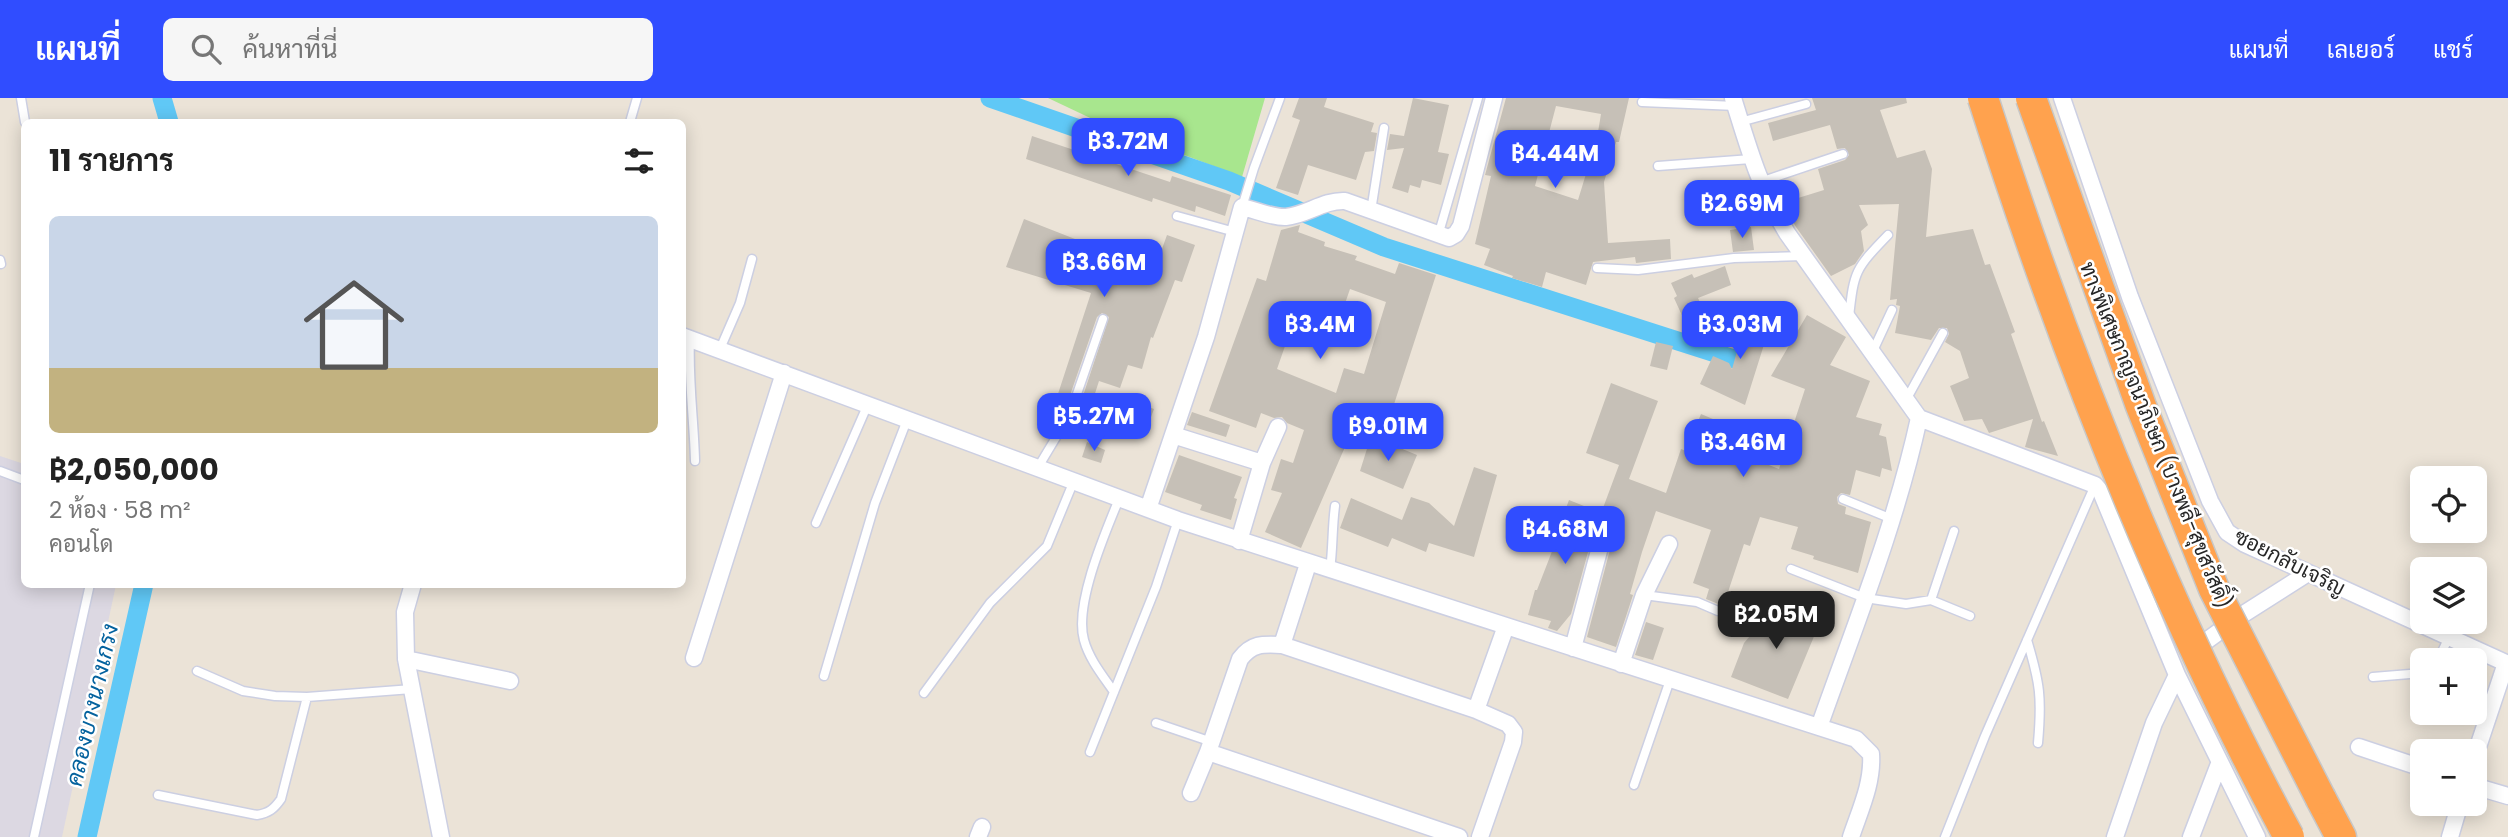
<!DOCTYPE html>
<html lang="th">
<meta charset="utf-8">
<style>
:root{--surface:#fff;--page:#f6f6f6;--text:#222;--muted:#767676;--line:#e0e0e0;--accent:#304dff}
body{margin:0;font-family:Poppins,Sarabun,sans-serif;background:var(--page);color:var(--text);height:100vh;display:flex;flex-direction:column;font-size:26px;white-space:nowrap}
*{box-sizing:border-box;margin:0}
p{font-size:23px;color:var(--muted)}
.icon{flex:none;width:38px;height:38px;fill:none;stroke:currentColor;stroke-width:2;stroke-linecap:round;stroke-linejoin:round}
.map{position:relative;flex:1;overflow:hidden}
.panel{position:absolute;left:21px;top:21px;width:665px;height:469px;display:flex;flex-direction:column;background:var(--surface);border-radius:10px;box-shadow:0 4px 18px #0003}
.panel>*{flex:none}
.tools{position:absolute;left:2410px;top:368px;display:grid;gap:14px}
.tools a{display:grid;place-items:center;width:77px;height:77px;border-radius:10px;background:var(--surface);box-shadow:0 4px 18px #0003;font-size:35px}
.price{position:absolute;translate:-50% -60px;padding:0 16px;border-radius:14px;background:var(--accent);color:#fff;font-size:23px;line-height:46px;filter:drop-shadow(0 2px 4px #0008)}
.price::after{content:'';position:absolute;left:50%;top:42px;width:21px;height:16px;margin-left:-10px;background:inherit;clip-path:polygon(0 0,100% 0,50% 100%)}
.price.active{background:#222;color:#fff}
ul{padding:0;list-style:none}
li{display:grid;align-content:center;gap:14px;height:371px;padding:0 28px}
li+li{border-top:2px solid var(--line)}
li span{display:grid;place-items:center;height:217px;border-radius:10px;color:#555}
li>.icon{margin-inline-start:auto}
span .icon{width:126px;height:126px;fill:#fffc;stroke-width:1}
li b{font-size:30px}
h2{display:flex;justify-content:space-between;align-items:center;height:84px;padding:0 28px;font-size:30px}
header{display:flex;align-items:center;gap:42px;box-sizing:border-box;height:98px;padding:0 35px;background:var(--accent);color:#fff}
header strong{font-size:33px}
nav{display:flex;gap:38px;margin-inline-start:auto;font-size:24px}
.search{width:490px;height:63px;background:var(--page);display:flex;align-items:center;gap:18px;box-sizing:border-box;padding:0 24px;border-radius:10px;color:var(--muted);font-size:26px}
.map>svg:first-child{display:block}
.industrial{fill:#dcd8e2}
.green{fill:#a8e68e}
.lines{fill:none;stroke-linecap:round;stroke-linejoin:round}
.canal{stroke:#60c8f6;stroke-width:19}
.building{fill:#c6c0b7;fill-rule:evenodd}
.lane-casing{stroke:#cccfe2;stroke-width:11}
.street-casing{stroke:#cccfe2;stroke-width:19}
.highway-casing{stroke:#c7c7c7;stroke-width:33}
.lane{stroke:#fff;stroke-width:8}
.street{stroke:#fff;stroke-width:16}
.highway{stroke:#ffa24e;stroke-width:30}
.highway-bridge-casing{stroke:#c7c7c7;stroke-width:33;stroke-linecap:butt}
.highway-bridge{stroke:#ffa24e;stroke-width:30}
.labels{text-anchor:middle;dominant-baseline:central;stroke-width:5;stroke-linejoin:round;paint-order:stroke}
.street-label{font-size:21px;fill:#272727;stroke:#fff}
.water-label{font-size:23px;font-style:italic;fill:#04629e;stroke:#fff}
</style>
<header>
<strong>แผนที่</strong>
<div class="search"><svg class="icon" aria-label="search" viewBox="0 0 24 24"><circle cx="10" cy="10" r="6"/><path d="M15 15l6 6"/></svg>ค้นหาที่นี่</div>
<nav><a>แผนที่</a><a>เลเยอร์</a><a>แชร์</a></nav>
</header>
<div class="map">
<svg width="2508" height="739" viewBox="0 0 2508 739">
<rect width="100%" height="100%" fill="#ebe3d7"/>
<path class="industrial" d="M 0,358 L 24,366 L 24,486 L 116,487 L 62,739 L 0,739 Z"/>
<path class="green" d="M 1048,0 L 1265,0 L 1242,79 L 1103,26 Z"/>
<g class="lines">
<path class="canal" d="M 162,0 L 169,24
M 990,0 L 1229,83 L 1384,149 L 1734,261
M 87,739 L 144,486"/>
</g>
<path class="building" d="M 1299,0 L 1327,0 L 1324,9 L 1374,25 L 1371,34 L 1377,35 L 1374,53 L 1365,54 L 1356,82 L 1308,67 L 1298,97 L 1276,90 L 1300,22 L 1292,19 Z
M 1413,0 L 1449,7 L 1438,54 L 1449,56 L 1441,87 L 1422,82 L 1420,90 L 1410,87 L 1408,95 L 1392,90 L 1404,50 L 1387,52 L 1390,36 L 1404,38 Z
M 1506,0 L 1629,0 L 1619,44 L 1616,44 L 1604,84 L 1608,145 L 1670,141 L 1671,161 L 1636,165 L 1635,159 L 1593,164 L 1586,187 L 1546,174 L 1542,189 L 1512,180 L 1513,178 L 1484,167 L 1490,151 L 1475,146 L 1491,78 L 1485,77 ZM 1556,8 L 1601,16 L 1597,40 L 1578,102 L 1535,88 Z
M 1812,0 L 1906,0 L 1907,5 L 1880,12 L 1897,60 L 1925,52 L 1932,71 L 1926,139 L 1973,131 L 1985,167 L 1990,166 L 2015,234 L 2011,236 L 2042,324 L 2044,323 L 2058,358 L 2025,349 L 2033,321 L 1989,335 L 1982,321 L 1964,323 L 1950,288 L 1969,280 L 1960,253 L 1945,244 L 1949,236 L 1947,230 L 1939,230 L 1931,242 L 1895,235 L 1900,208 L 1896,207 L 1897,201 L 1890,202 L 1899,106 L 1859,107 L 1868,127 L 1861,133 L 1864,153 L 1855,166 L 1831,178 L 1796,129 L 1782,105 L 1824,92 L 1818,71 L 1845,62 L 1849,57 L 1845,50 L 1837,51 L 1830,27 L 1773,43 L 1768,25 L 1816,12 Z
M 1032,38 L 1170,84 L 1172,78 L 1231,97 L 1225,118 L 1196,108 L 1195,114 L 1153,100 L 1152,104 L 1026,61 Z
M 1024,121 L 1103,152 L 1102,155 L 1154,173 L 1167,137 L 1195,147 L 1182,184 L 1175,182 L 1153,240 L 1151,239 L 1142,271 L 1128,267 L 1120,290 L 1099,283 L 1088,317 L 1078,313 L 1109,219 L 1102,215 L 1097,219 L 1066,309 L 1055,305 L 1091,195 L 1006,169 Z
M 1300,127 L 1298,134 L 1325,144 L 1324,148 L 1357,158 L 1355,162 L 1395,176 L 1399,165 L 1436,177 L 1384,337 L 1355,326 L 1301,450 L 1265,434 L 1282,395 L 1271,392 L 1281,361 L 1293,365 L 1304,332 L 1287,325 L 1282,319 L 1274,320 L 1261,315 L 1256,330 L 1209,313 L 1257,180 L 1266,183 L 1281,132 ZM 1350,191 L 1386,204 L 1364,276 L 1344,270 L 1336,295 L 1277,271 L 1299,208 L 1339,223 Z
M 1751,129 L 1754,152 L 1733,154 L 1730,132 Z
M 1725,168 L 1731,187 L 1698,200 L 1711,228 L 1691,237 L 1674,200 L 1677,198 L 1671,185 L 1692,176 L 1694,180 Z
M 1749,211 L 1773,218 L 1745,307 L 1700,286 L 1713,258 L 1729,265 L 1732,271 Z
M 1807,217 L 1846,239 L 1830,267 L 1870,283 L 1856,319 L 1882,326 L 1879,337 L 1886,339 L 1892,373 L 1882,370 L 1880,379 L 1856,372 L 1850,397 L 1841,395 L 1837,399 L 1838,406 L 1846,409 L 1845,416 L 1871,424 L 1858,475 L 1813,461 L 1814,458 L 1791,451 L 1798,429 L 1760,419 L 1750,448 L 1744,446 L 1727,497 L 1730,498 L 1725,513 L 1721,507 L 1706,501 L 1709,491 L 1693,485 L 1711,432 L 1656,413 L 1642,454 L 1630,496 L 1633,497 L 1616,549 L 1587,539 L 1618,421 L 1615,411 L 1610,409 L 1603,410 L 1619,367 L 1586,355 L 1611,285 L 1658,303 L 1629,381 L 1666,395 L 1681,351 L 1686,353 L 1701,316 L 1732,329 L 1726,350 L 1779,371 L 1805,291 L 1771,278 Z
M 1656,244 L 1673,248 L 1667,272 L 1650,268 Z
M 1127,301 L 1154,311 L 1144,338 L 1117,328 Z
M 1192,314 L 1230,327 L 1226,339 L 1187,327 Z
M 1371,338 L 1417,357 L 1403,391 L 1360,373 Z
M 1087,344 L 1105,352 L 1101,365 L 1082,359 Z
M 1179,357 L 1242,379 L 1234,400 L 1237,401 L 1231,422 L 1200,412 L 1202,407 L 1165,394 Z
M 1474,369 L 1497,377 L 1474,459 L 1429,445 L 1426,454 L 1392,440 L 1388,449 L 1340,430 L 1351,400 L 1402,422 L 1411,399 L 1429,405 L 1454,428 Z
M 1569,402 L 1599,414 L 1571,516 L 1557,533 L 1548,530 L 1551,523 L 1528,517 L 1535,492 L 1537,492 L 1558,438 L 1556,437 Z
M 1778,505 L 1820,524 L 1788,601 L 1731,579 L 1744,545 Z
M 1646,524 L 1664,530 L 1653,562 L 1635,557 Z"/>
<g class="lines">
<g class="lane-casing">
<path id="lane" d="M 21,0 L 25,24
M 1642,4 L 1736,8
M 630,24 L 637,0
M 1740,24 L 1806,6
M 1658,68 L 1751,61
M 1760,84 L 1843,56
M 1242,109 L 1254,70 L 1280,0
M 1371,113 L 1384,30
M 1177,118 L 1235,134
M 1438,138 L 1478,0
M 0,162 L 1,166
M 1597,170 L 1638,172 L 1734,160 L 1803,158
M 1849,219 C 1854,173 1855,171 1888,137
M 690,241 C 688,281 694,322 695,363
M 720,251 L 740,205 L 752,161
M 1872,255 L 1892,212
M 1906,302 L 1943,235
M 1037,371 L 1070,316 L 1103,221
M 0,373 L 24,382
M 1843,401 L 1892,421
M 816,425 L 868,306
M 1791,471 L 1865,500 L 1906,506 L 1931,502 L 1970,518
M 1330,472 C 1333,451 1332,430 1335,408
M 1644,497 L 1697,504 L 1718,513
M 1931,502 L 1954,433
M 2027,542 C 2040,585 2042,600 2038,645
M 2438,562 L 2449,539
M 197,573 L 243,593 L 275,598 L 307,599
M 824,578 L 875,405 L 907,322
M 2373,579 L 2422,575
M 1114,594 C 1103,578 1089,561 1084,542 C 1074,507 1105,435 1119,401
M 924,595 L 990,505 L 1047,448 L 1073,385
M 1156,625 L 1212,644
M 1090,654 L 1156,489 L 1178,422
M 1634,687 L 1670,582
M 158,697 L 257,717 C 269,715 274,711 281,701 L 307,599 L 412,591
M 34,739 L 90,486
M 1945,739 L 1985,638 L 2095,387"/>
</g>
<g class="street-casing">
<path id="street" d="M 1733,0 C 1749,51 1759,89 1787,135 L 1919,320
M 2062,0 L 2130,199 L 2210,403 L 2227,434 L 2245,446 L 2508,566
M 682,238 L 1178,422 L 1856,641 L 1871,656 C 1873,685 1860,712 1851,739
M 1173,337 L 1262,365
M 1148,411 L 1206,239 L 1242,109 C 1256,112 1273,120 1286,119 C 1307,117 1323,102 1345,103 L 1449,140 L 1456,136 L 1461,128 L 1494,0
M 1239,443 L 1262,365 L 1278,329
M 413,486 L 405,514 L 406,561 L 441,739
M 1282,547 L 1308,466
M 1573,550 L 1608,419
M 2191,554 L 2242,517 L 2308,475
M 694,560 L 784,275
M 406,561 L 510,583
M 1621,566 L 1644,497 L 1669,446
M 1476,612 L 1506,528
M 1819,629 C 1855,527 1896,426 1919,320 L 2095,387 L 2101,394 L 2177,577 L 2257,739
M 2359,649 L 2422,670
M 2474,661 L 2506,565
M 2474,688 L 2508,698
M 1191,695 L 1208,654
M 978,739 L 982,729
M 1459,739 L 1208,654 L 1240,561 C 1252,545 1263,546 1282,547 L 1476,612 L 1508,626 L 1514,634 L 1513,644 L 1480,739
M 2115,739 L 2154,625 L 2177,577
M 2191,739 L 2219,666
M 2450,739 L 2460,705"/>
</g>
<g class="highway-casing">
<path id="highway" d="M 2321,701 L 2341,739"/>
</g>
<use href="#lane" class="lane"/>
<use href="#street" class="street"/>
<use href="#highway" class="highway"/>
<g class="highway-bridge-casing">
<path id="highway-bridge" d="M 1983,0 C 2064,254 2162,504 2289,739
M 2031,0 L 2141,308 L 2214,491 L 2321,701"/>
</g>
<use href="#highway-bridge" class="highway-bridge"/>
</g>
<g class="labels">
<g class="street-label">
<text transform="translate(2156 337) rotate(68)">ทางพิเศษกาญจนาภิเษก (บางพลี-สุขสวัสดิ์)</text>
<text transform="translate(2290 464) rotate(27)">ซอยกลับเจริญ</text>
</g>
<g class="water-label">
<text transform="translate(92 607) rotate(-77)">คลองบางนางเกรง</text>
</g>
</g>
</svg>
<div class="tools">
<a><svg class="icon" aria-label="locate" viewBox="0 0 24 24"><circle cx="12" cy="12" r="6"/><path d="M12 2v4M12 18v4M2 12h4M18 12h4"/></svg></a>
<a><svg class="icon" aria-label="layers" viewBox="0 0 24 24"><path d="M12 4l9 5-9 5-9-5zM3 14l9 5 9-5"/></svg></a>
<a>+</a>
<a>−</a>
</div>
<b class="price" style="left:1128px;top:80px">฿3.72M</b>
<b class="price" style="left:1555px;top:92px">฿4.44M</b>
<b class="price" style="left:1742px;top:142px">฿2.69M</b>
<b class="price" style="left:1104px;top:201px">฿3.66M</b>
<b class="price" style="left:1320px;top:263px">฿3.4M</b>
<b class="price" style="left:1740px;top:263px">฿3.03M</b>
<b class="price" style="left:1094px;top:355px">฿5.27M</b>
<b class="price" style="left:1388px;top:365px">฿9.01M</b>
<b class="price" style="left:1743px;top:381px">฿3.46M</b>
<b class="price" style="left:1565px;top:468px">฿4.68M</b>
<b class="price active" style="left:1776px;top:553px">฿2.05M</b>
<section class="panel">
<h2>11 รายการ<svg class="icon" aria-label="filters" viewBox="0 0 24 24"><path d="M4 7h16M4 17h16"/><circle cx="9" cy="7" r="2"/><circle cx="15" cy="17" r="2"/></svg></h2>
<ul>
<li><span style="background:linear-gradient(#c9d6e8 70%,#c2b280 0)"><svg class="icon" aria-label="home" viewBox="0 0 24 24"><path d="M3 11l9-7 9 7M6 9v11h12V9"/></svg></span><div><b>฿2,050,000</b><p>2 ห้อง · 58 m²</p><p>คอนโด</p></div></li>
</ul>
</section>
</div>
